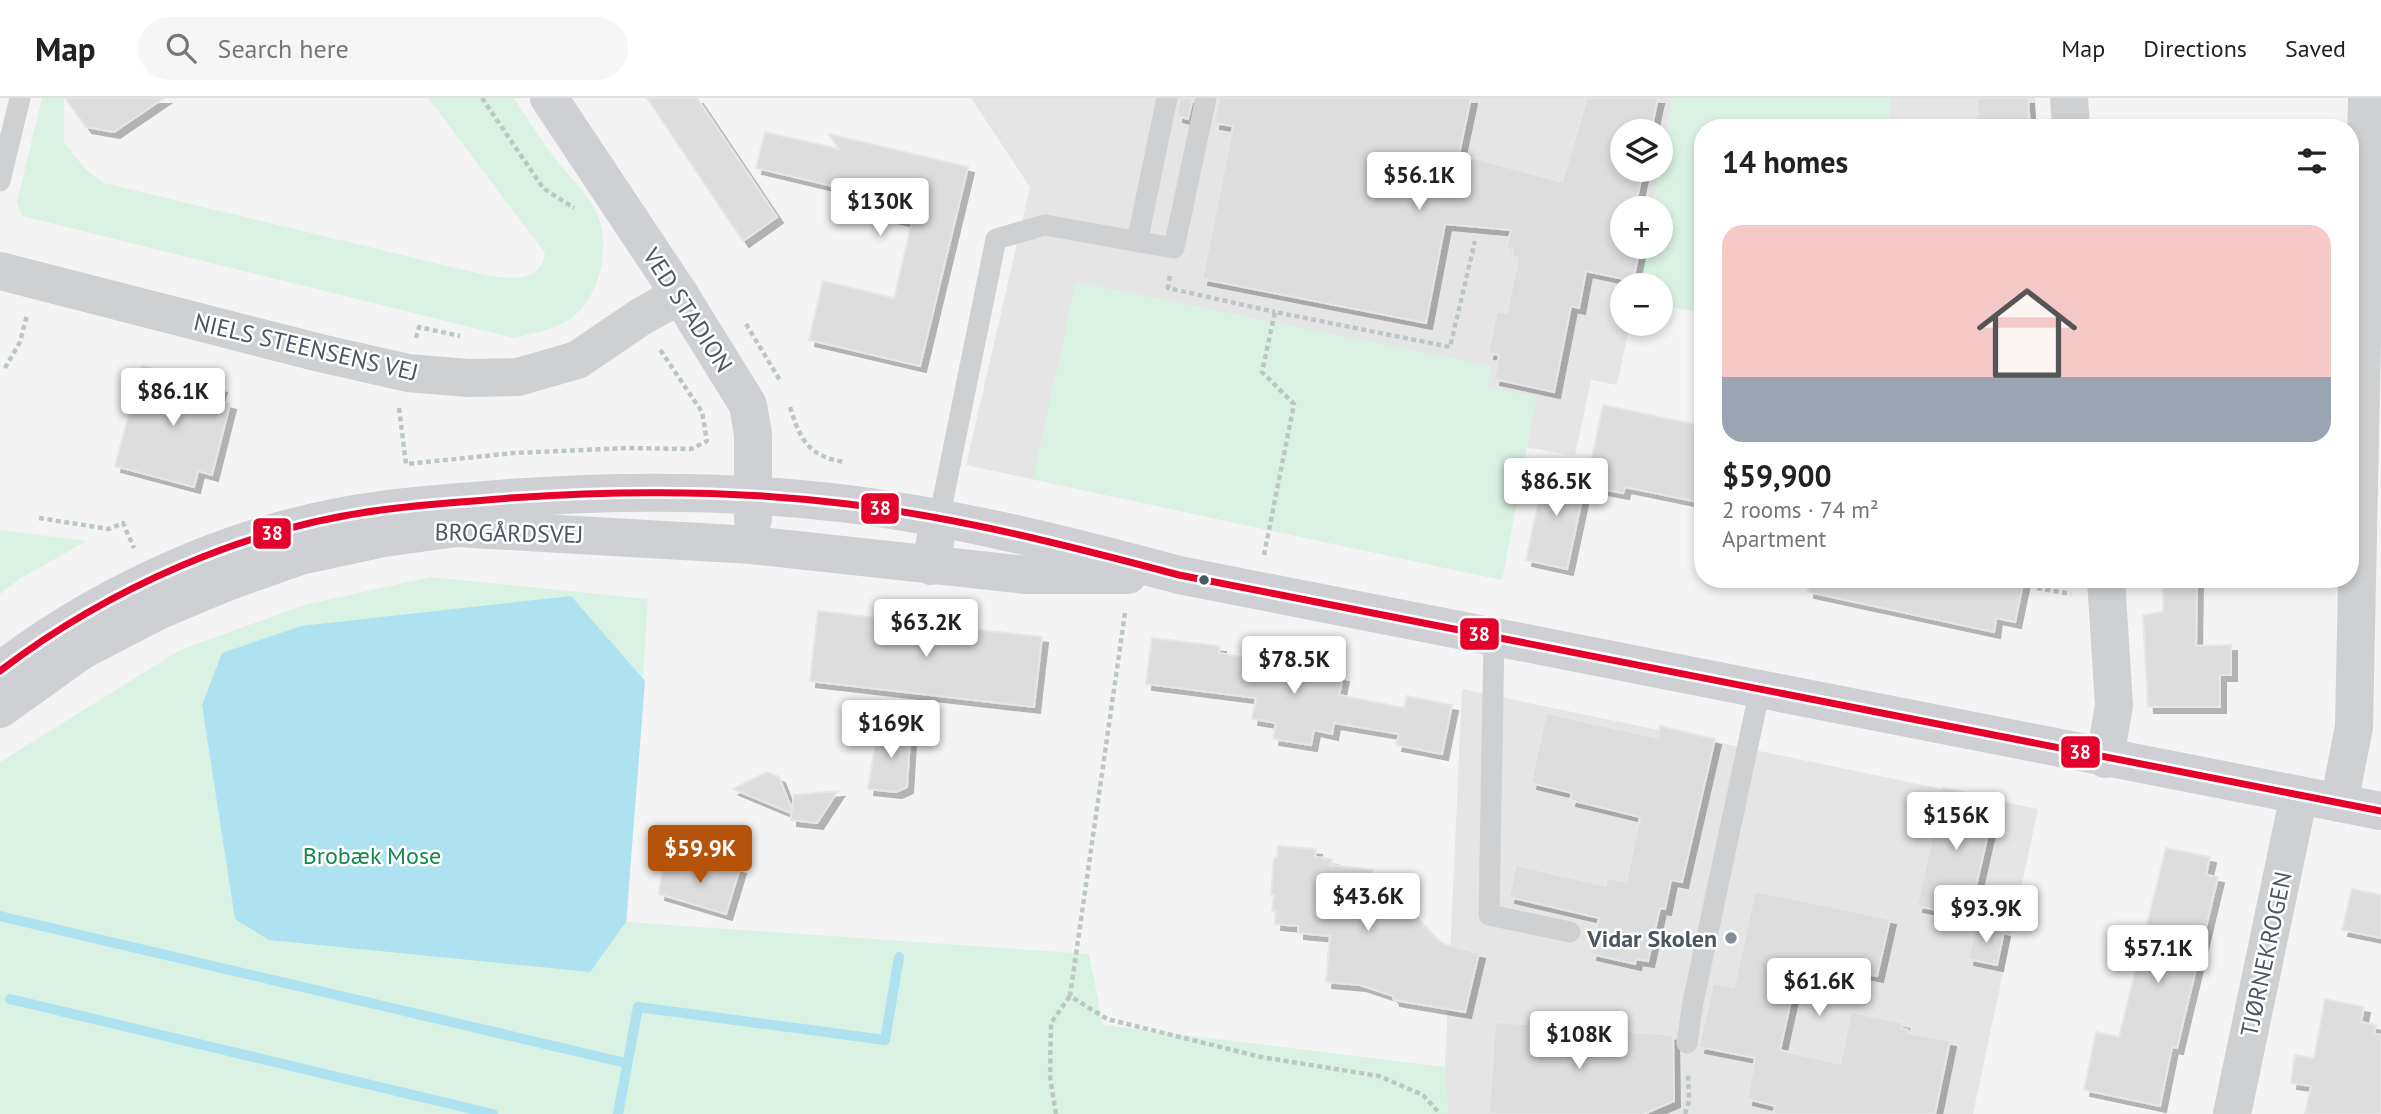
<!DOCTYPE html>
<meta charset="utf-8">
<style>
:root{--surface:#fff;--page:#f6f6f6;--text:#222;--muted:#767676;--line:#e0e0e0;--accent:#b45309}
body{margin:0;font-family:"PT Sans",sans-serif;background:var(--page);color:var(--text);height:100vh;display:flex;flex-direction:column;font-size:26px;white-space:nowrap}
*{box-sizing:border-box;margin:0}
p{font-size:23px;color:var(--muted)}
.icon{flex:none;width:38px;height:38px;fill:none;stroke:currentColor;stroke-width:2;stroke-linecap:round;stroke-linejoin:round}
.map{position:relative;flex:1;overflow:hidden}
.panel{position:absolute;left:1694px;top:21px;width:665px;height:469px;display:flex;flex-direction:column;background:var(--surface);border-radius:28px;box-shadow:0 4px 10px #0003}
.panel>*{flex:none}
.buttons{position:absolute;left:1610px;top:21px;display:grid;gap:14px}
.buttons a{display:grid;place-items:center;width:63px;height:63px;border-radius:50%;background:var(--surface);box-shadow:0 4px 10px #0003;font-size:35px}
.price{position:absolute;translate:-50% -60px;padding:0 16px;border-radius:7px;background:#fff;color:#222;font-size:23px;line-height:46px;filter:drop-shadow(0 2px 4px #0008)}
.price::after{content:'';position:absolute;left:50%;top:42px;width:21px;height:16px;margin-left:-10px;background:inherit;clip-path:polygon(0 0,100% 0,50% 100%)}
.price.selected{background:var(--accent);color:#fff}
ul{padding:0;list-style:none}
li{display:grid;align-content:center;gap:14px;height:371px;padding:0 28px}
li+li{border-top:2px solid var(--line)}
li span{display:grid;place-items:center;height:217px;border-radius:21px;color:#555}
li>.icon{margin-inline-start:auto}
span .icon{width:126px;height:126px;fill:#fffc;stroke-width:1}
li b{font-size:30px}
h2{display:flex;justify-content:space-between;align-items:center;height:84px;padding:0 28px;font-size:30px}
header{display:flex;align-items:center;gap:42px;box-sizing:border-box;height:98px;padding:0 35px;background:var(--surface);border-bottom:2px solid var(--line)}
header strong{font-size:33px}
nav{display:flex;gap:38px;margin-inline-start:auto;font-size:24px}
.search{width:490px;height:63px;background:var(--page);display:flex;align-items:center;gap:18px;box-sizing:border-box;padding:0 24px;border-radius:38px;color:var(--muted);font-size:26px}
.map>svg:first-child{display:block}
.education{fill:#e6e5e6;fill-rule:evenodd}
.green{fill:#d9f2e3}
.water{fill:#aee2f0}
.lines{fill:none;stroke-linecap:round;stroke-linejoin:round}
.stream{stroke:#aee2f0;stroke-width:10}
.building{fill:#ddddde;stroke:#e5e6e7;stroke-width:2;filter:url(#shadow)}
.path{stroke:#bcc7c4;stroke-width:4.5;stroke-dasharray:5 3.5;stroke-linecap:butt}
.lane{stroke:#ced0d2;stroke-width:21}
.street{stroke:#ced0d2;stroke-width:38}
.secondary{stroke:#ced0d4;stroke-width:38}
.bus-1-casing{stroke:#fff;stroke-width:12}
.bus-1{stroke:#e4002b;stroke-width:7}
.bus-dot{fill:#4a5661;stroke:#fff;stroke-width:2.5}
.poi-dot{fill:#868d94;stroke:#fff;stroke-width:2.5}
.labels{text-anchor:middle;dominant-baseline:central;stroke-width:5;stroke-linejoin:round;paint-order:stroke}
.street-label{font-size:24px;fill:#4a5661;stroke:#fff}
.park-label{font-size:24px;fill:#17864f;stroke:#fff}
.poi-label{font-size:24px;font-weight:bold;fill:#4a5661;stroke:#fff;text-anchor:end}
.line-badge{stroke:#fff;stroke-width:2.5}
.badge-label{font-size:19px;text-anchor:middle;font-weight:bold;fill:#fff}
</style>
<header>
<strong>Map</strong>
<div class="search"><svg class="icon" aria-label="search" viewBox="0 0 24 24"><circle cx="10" cy="10" r="6"/><path d="M15 15l6 6"/></svg>Search here</div>
<nav><a>Map</a><a>Directions</a><a>Saved</a></nav>
</header>
<div class="map">
<svg width="2381" height="1016" viewBox="0 0 2381 1016">
<defs>
<filter id="shadow"><feDropShadow dx="6" dy="6" stdDeviation="0" flood-color="#0004"/></filter>
</defs>
<rect width="100%" height="100%" fill="#f4f4f4"/>
<path class="education" d="M 971,0 L 2035,0 L 2037,30 L 1703,30 L 1703,215 L 1661,207 L 1661,187 L 1622,187 L 1622,226 L 1630,226 L 1617,287 L 1591,282 L 1575,358 L 1526,349 L 1502,482 L 966,367 L 1030,89 ZM 1622,33 L 1661,33 L 1661,72 L 1622,72 ZM 1622,110 L 1661,110 L 1661,149 L 1622,149 Z
M 1462,591 L 2038,711 L 1973,1016 L 1448,1016 L 1445,968 Z"/>
<path class="green" d="M 42,0 L 64,0 L 64,44 L 86,72 L 104,85 L 485,177 C 509,180 540,187 545,155 L 428,0 L 514,0 C 528,21 541,43 557,63 C 569,78 588,96 596,114 C 612,147 601,199 570,221 C 553,232 534,235 514,240 L 22,118 L 17,104 Z
M 1672,0 L 1889,0 L 1891,30 L 1703,30 L 1703,215 L 1661,207 L 1661,187 L 1638,187 L 1645,149 L 1661,149 L 1661,110 L 1652,110 Z
M 1076,184 L 1491,268 L 1488,290 L 1537,298 L 1502,482 L 1033,381 Z
M 0,432 L 87,443 L 21,480 L 0,496 Z
M 430,479 L 648,501 L 627,824 L 1089,856 L 1103,927 L 1445,969 L 1448,1016 L 0,1016 L 0,664 L 180,552 L 304,507 Z"/>
<path class="water" d="M 571,498 L 645,583 L 626,824 L 590,874 L 269,842 L 235,821 L 202,607 L 222,555 L 301,528 Z"/>
<g class="lines">
<path class="stream" d="M 0,818 L 626,965
M 10,901 L 493,1016
M 618,1016 L 638,909 L 885,942 L 899,859"/>
</g>
<path class="building" d="M 65,0 L 164,0 L 114,34 L 86,29 Z
M 647,0 L 697,0 L 777,119 L 743,143 Z
M 1180,0 L 1193,0 L 1188,21 L 1177,18 Z
M 1219,0 L 1471,0 L 1459,56 L 1562,84 L 1587,0 L 1658,0 L 1651,33 L 1622,33 L 1622,72 L 1643,72 L 1635,110 L 1622,110 L 1622,149 L 1640,149 L 1633,183 L 1586,173 L 1579,210 L 1571,208 L 1554,294 L 1494,281 L 1499,257 L 1488,255 L 1497,213 L 1507,215 L 1518,160 L 1512,159 L 1513,152 L 1506,151 L 1511,132 L 1445,126 L 1426,225 L 1202,181 L 1233,28 L 1214,25 Z
M 1977,0 L 2028,0 L 2030,30 L 1979,30 Z
M 765,34 L 839,51 L 829,36 L 968,69 L 920,268 L 809,242 L 823,183 L 894,200 L 912,124 L 841,107 L 845,91 L 756,70 Z
M 142,268 L 221,289 L 217,302 L 230,306 L 212,377 L 198,373 L 194,389 L 115,368 Z
M 1603,307 L 1703,328 L 1703,405 L 1625,389 L 1623,395 L 1586,388 Z
M 1546,369 L 1587,378 L 1567,471 L 1526,462 Z
M 1809,481 L 2024,481 L 2015,524 L 1996,520 L 1994,534 L 1808,494 Z
M 2163,481 L 2197,481 L 2196,548 L 2231,547 L 2231,577 L 2220,577 L 2220,609 L 2148,609 L 2143,517 L 2163,514 Z
M 818,513 L 1042,539 L 1034,609 L 810,583 Z
M 1152,540 L 1220,548 L 1219,555 L 1343,578 L 1339,597 L 1404,610 L 1407,598 L 1452,607 L 1442,656 L 1396,647 L 1399,636 L 1334,625 L 1332,636 L 1314,632 L 1311,647 L 1273,641 L 1276,625 L 1252,621 L 1256,600 L 1146,586 Z
M 1546,615 L 1658,640 L 1660,628 L 1715,641 L 1682,784 L 1671,782 L 1665,811 L 1660,810 L 1648,863 L 1636,861 L 1635,866 L 1591,856 L 1599,820 L 1509,799 L 1516,767 L 1606,788 L 1607,780 L 1626,784 L 1640,719 L 1570,702 L 1572,695 L 1531,685 Z
M 896,622 L 910,641 L 907,689 L 896,694 L 868,691 L 877,637 Z
M 767,674 L 779,679 L 792,712 L 794,697 L 838,693 L 817,725 L 791,722 L 791,715 L 733,691 Z
M 1943,690 L 1996,701 L 1969,819 L 1917,808 Z
M 1278,748 L 1316,751 L 1315,759 L 1332,761 L 1331,767 L 1373,772 L 1371,804 L 1403,805 L 1432,837 L 1444,846 L 1479,855 L 1465,914 L 1394,902 L 1393,898 L 1360,887 L 1326,884 L 1330,838 L 1298,835 L 1298,828 L 1275,826 L 1276,813 L 1272,813 L 1274,797 L 1271,797 L 1274,760 L 1277,760 Z
M 2166,750 L 2210,759 L 2206,777 L 2218,779 L 2177,950 L 2172,949 L 2160,1008 L 2084,992 L 2096,934 L 2119,939 Z
M 664,761 L 701,773 L 719,764 L 740,770 L 726,816 L 659,796 Z
M 2352,791 L 2381,797 L 2381,840 L 2342,832 Z
M 1755,793 L 1890,821 L 1877,878 L 1800,862 L 1780,952 L 1840,966 L 1851,914 L 1903,925 L 1901,930 L 1908,932 L 1908,935 L 1950,943 L 1935,1016 L 1773,1016 L 1775,1008 L 1747,1001 L 1755,960 L 1699,949 L 1713,885 L 1734,889 Z
M 1976,827 L 2004,833 L 1997,867 L 1968,861 Z
M 2325,901 L 2364,909 L 2361,924 L 2376,927 L 2374,936 L 2381,937 L 2381,1016 L 2305,1016 L 2311,988 L 2291,985 L 2295,957 L 2314,960 Z
M 1495,924 L 1673,937 L 1674,1003 L 1644,1016 L 1489,1016 Z"/>
<g class="lines">
<path class="path" d="M 482,0 L 543,90 L 574,110
M 1170,178 L 1168,190 L 1275,214
M 746,226 L 781,284
M 416,240 L 419,229 L 460,238
M 5,270 L 20,244 L 27,217
M 790,309 C 800,342 809,359 845,364
M 399,310 L 406,366 L 514,355 L 627,350 L 691,351 L 707,343 L 702,314 L 659,250
M 39,420 L 109,431 L 123,425 L 134,450
M 1264,457 L 1294,306 L 1262,274 L 1275,214 L 1450,249 L 1475,143
M 2037,490 L 2071,496
M 1125,515 L 1070,898 L 1107,921 L 1261,959 L 1379,978 L 1423,997 L 1440,1016
M 1056,1016 L 1050,979 L 1051,925 L 1070,898
M 1685,1016 L 1689,1003 L 1688,974"/>
<path class="lane" d="M 0,83 L 20,0
M 1137,144 L 1167,0
M 939,421 L 996,141 L 1045,127 L 1174,150 L 1206,0
M 1494,539 L 1489,817 L 1570,834
M 1687,945 L 1693,904 L 1760,591"/>
<path class="street" d="M 2069,0 L 2071,30
M 0,173 L 320,255 L 408,275 L 468,280 L 518,279 L 577,262 L 642,218 L 680,197
M 931,468 L 939,421
M 2105,661 L 2114,607 L 2106,481
M 2339,705 L 2354,629 L 2367,0
M 2232,1016 L 2299,697"/>
<path class="secondary" d="M 549,0 L 680,197 L 748,307 L 753,336 L 753,421
M 0,573 C 107,491 247,429 381,412 C 424,406 467,404 510,400 C 623,392 736,392 848,406 C 961,420 1070,448 1179,477 L 2381,713
M 0,611 L 81,553 L 160,512 L 227,484 L 300,458 L 384,440 L 456,430 L 752,447 L 1026,477 L 1128,477"/>
<g class="bus-1-casing">
<path id="bus-1" d="M 0,573 C 107,491 247,429 381,412 C 424,406 467,404 510,400 C 623,392 736,392 848,406 C 961,420 1070,448 1179,477 L 2381,713"/>
</g>
<use href="#bus-1" class="bus-1"/>
</g>
<circle class="bus-dot" cx="1204" cy="482" r="6"/>
<circle class="poi-dot" cx="1731" cy="840" r="7"/>
<g class="labels">
<g class="street-label">
<text transform="translate(688 212) rotate(57)">VED STADION</text>
<text transform="translate(306 249) rotate(13)">NIELS STEENSENS VEJ</text>
<text transform="translate(509 435) rotate(1)">BROGÅRDSVEJ</text>
<text transform="translate(2266 856) rotate(-78)">TJØRNEKROGEN</text>
</g>
<g class="park-label">
<text x="372" y="757">Brobæk Mose</text>
</g>
<g class="poi-label">
<text x="1717" y="840">Vidar Skolen</text>
</g>
</g>
<g class="line-badge">
<rect x="860" y="394" width="40" height="33" rx="7" fill="#e4002b"/>
<rect x="252" y="419" width="40" height="33" rx="7" fill="#e4002b"/>
<rect x="1459" y="519" width="41" height="34" rx="7" fill="#e4002b"/>
<rect x="2060" y="637" width="41" height="34" rx="7" fill="#e4002b"/>
</g>
<g class="badge-label">
<text x="880" y="417">38</text>
<text x="272" y="442">38</text>
<text x="1479" y="543">38</text>
<text x="2080" y="661">38</text>
</g>
</svg>
<div class="buttons">
<a><svg class="icon" aria-label="layers" viewBox="0 0 24 24"><path d="M12 4l9 5-9 5-9-5zM3 14l9 5 9-5"/></svg></a>
<a>+</a>
<a>−</a>
</div>
<b class="price" style="left:1419px;top:114px">$56.1K</b>
<b class="price" style="left:880px;top:140px">$130K</b>
<b class="price" style="left:173px;top:330px">$86.1K</b>
<b class="price" style="left:1556px;top:420px">$86.5K</b>
<b class="price" style="left:926px;top:561px">$63.2K</b>
<b class="price" style="left:1294px;top:598px">$78.5K</b>
<b class="price" style="left:891px;top:662px">$169K</b>
<b class="price" style="left:1956px;top:754px">$156K</b>
<b class="price selected" style="left:700px;top:787px">$59.9K</b>
<b class="price" style="left:1368px;top:835px">$43.6K</b>
<b class="price" style="left:1986px;top:847px">$93.9K</b>
<b class="price" style="left:2158px;top:887px">$57.1K</b>
<b class="price" style="left:1819px;top:920px">$61.6K</b>
<b class="price" style="left:1579px;top:973px">$108K</b>
<section class="panel">
<h2>14 homes<svg class="icon" aria-label="filters" viewBox="0 0 24 24"><path d="M4 7h16M4 17h16"/><circle cx="9" cy="7" r="2"/><circle cx="15" cy="17" r="2"/></svg></h2>
<ul>
<li><span style="background:linear-gradient(#f6c9c9 70%,#9aa5b1 0)"><svg class="icon" aria-label="home" viewBox="0 0 24 24"><path d="M3 11l9-7 9 7M6 9v11h12V9"/></svg></span><div><b>$59,900</b><p>2 rooms · 74 m²</p><p>Apartment</p></div></li>
</ul>
</section>
</div>
